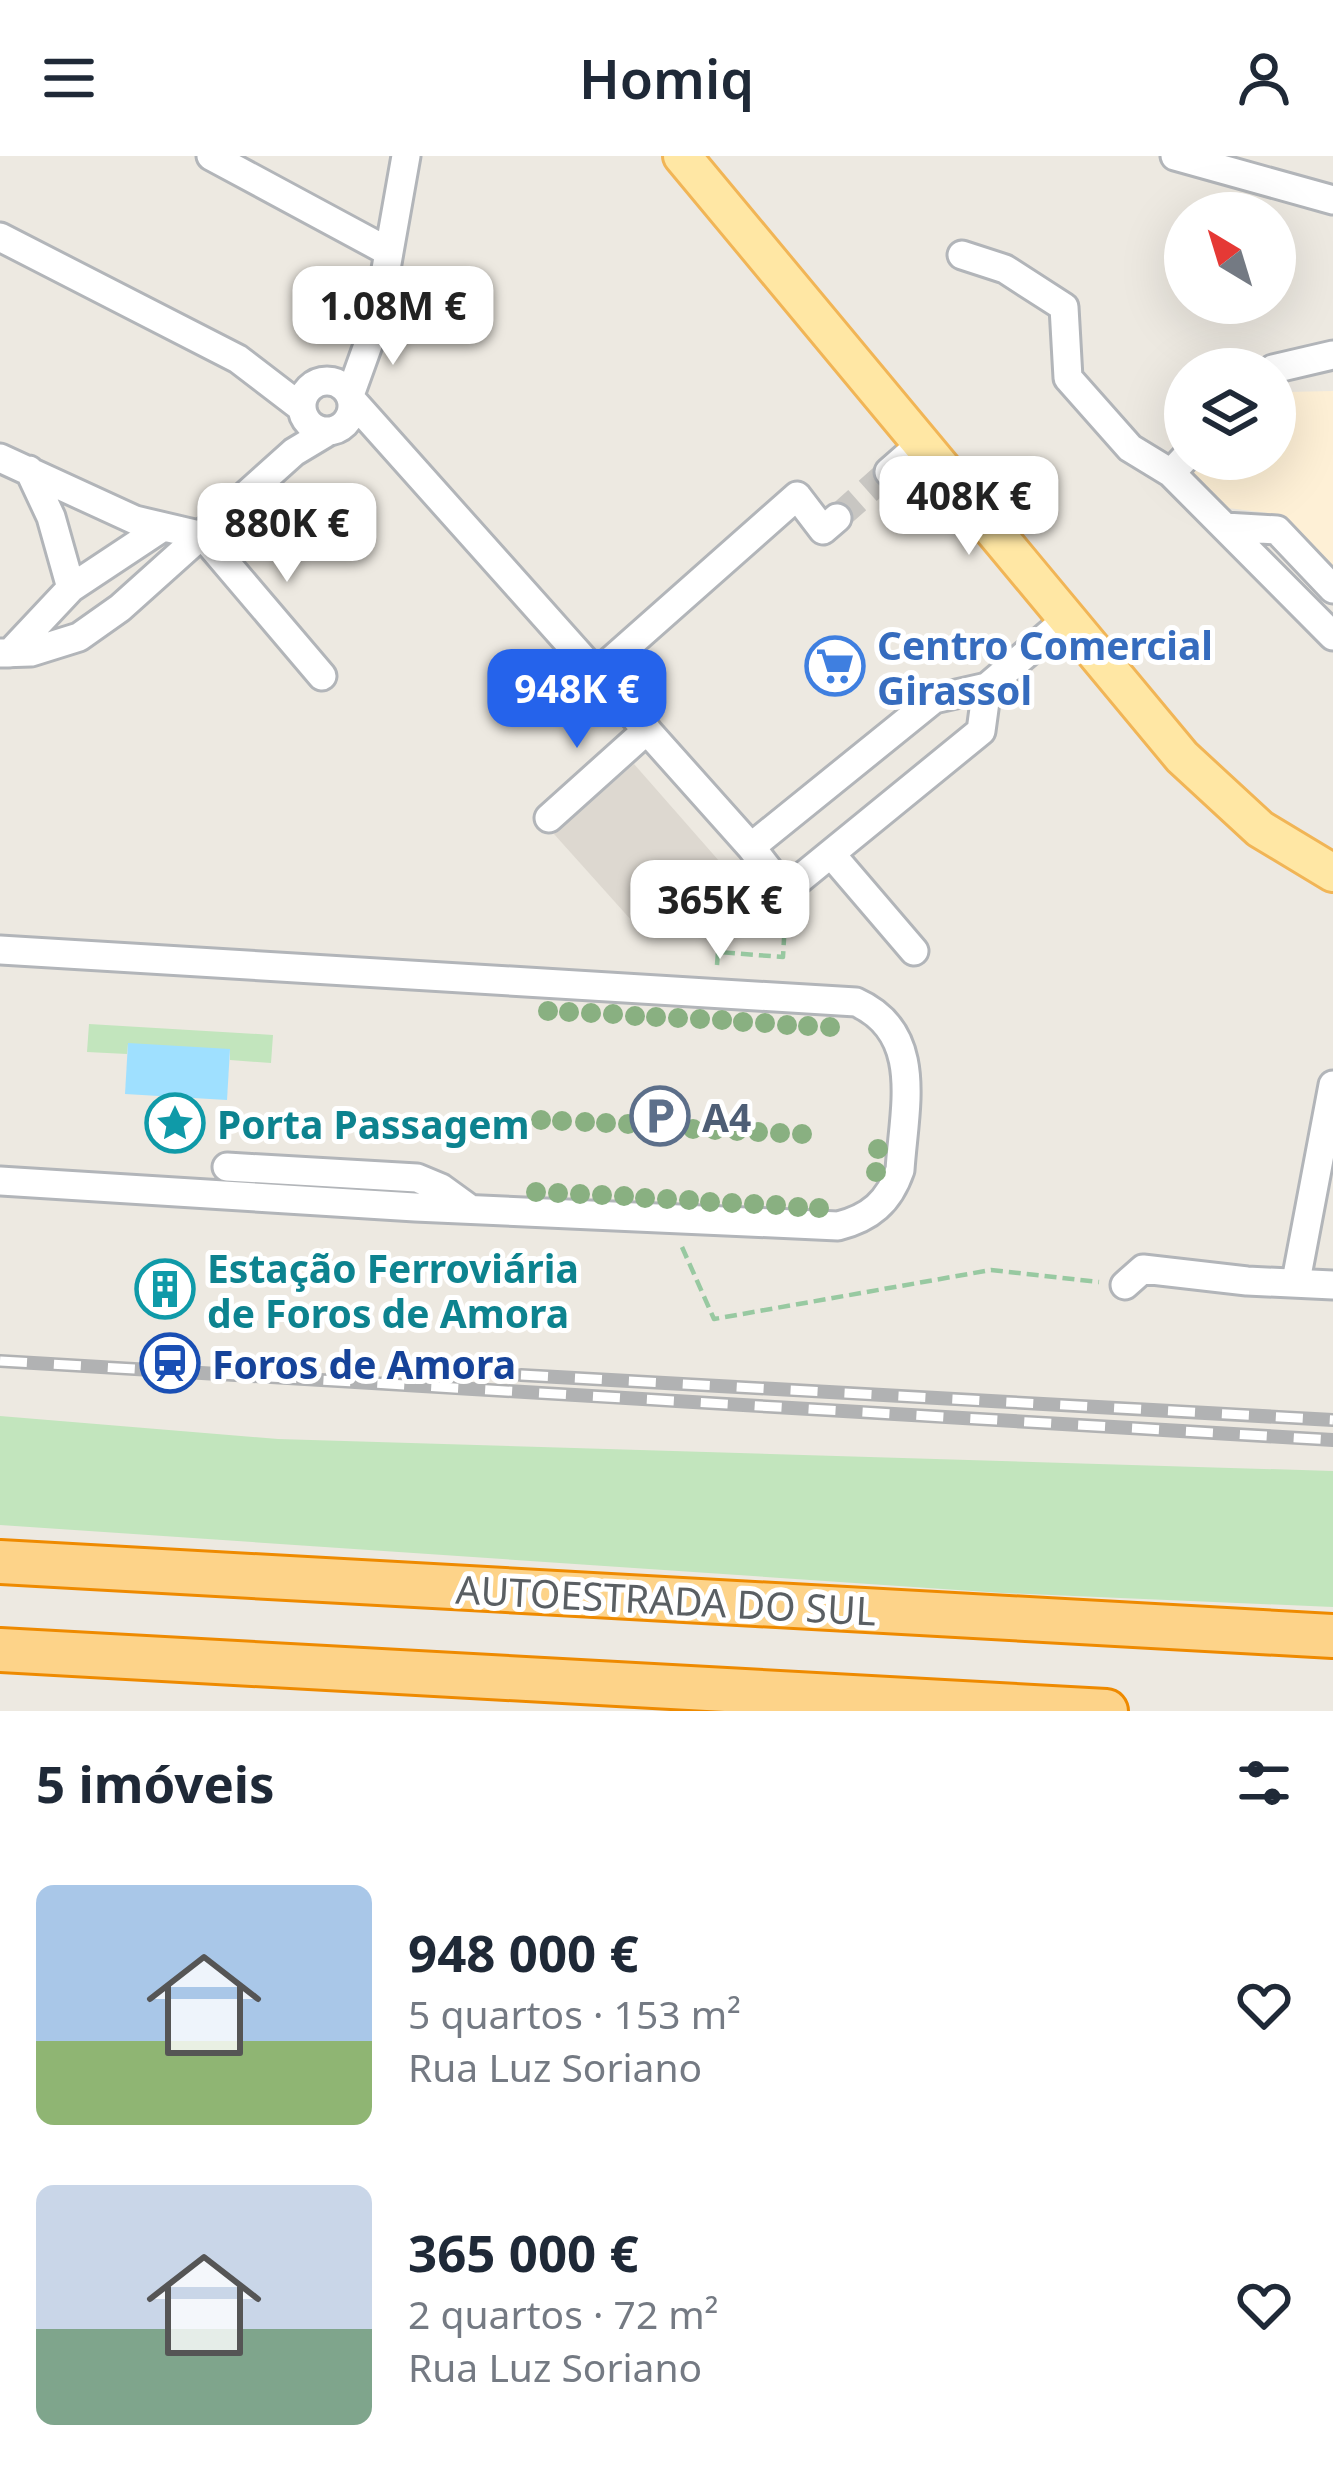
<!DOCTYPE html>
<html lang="pt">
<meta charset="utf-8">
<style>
:root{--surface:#fff;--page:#f2f2f3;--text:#1f2937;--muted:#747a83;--accent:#2563eb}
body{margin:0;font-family:"Noto Sans",sans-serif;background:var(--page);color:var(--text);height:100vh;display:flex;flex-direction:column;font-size:45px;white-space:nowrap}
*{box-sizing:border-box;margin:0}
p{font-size:39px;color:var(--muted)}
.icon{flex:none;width:66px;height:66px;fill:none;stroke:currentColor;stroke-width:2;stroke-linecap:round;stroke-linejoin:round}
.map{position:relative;height:1555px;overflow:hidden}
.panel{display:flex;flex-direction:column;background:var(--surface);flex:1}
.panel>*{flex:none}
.needle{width:78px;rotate:322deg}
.controls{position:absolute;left:1164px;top:36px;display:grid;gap:24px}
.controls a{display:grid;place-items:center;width:132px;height:132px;border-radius:50%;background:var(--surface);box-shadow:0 12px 48px #0002;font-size:60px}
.price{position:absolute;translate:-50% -102px;padding:0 27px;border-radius:24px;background:#fff;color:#222;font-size:39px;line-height:78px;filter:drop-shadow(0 3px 6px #0008)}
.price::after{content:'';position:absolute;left:50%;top:72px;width:36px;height:27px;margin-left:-18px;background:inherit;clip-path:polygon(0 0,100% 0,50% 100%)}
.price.active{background:var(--accent);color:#fff}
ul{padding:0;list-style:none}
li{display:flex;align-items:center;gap:36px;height:300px;padding:0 36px}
li span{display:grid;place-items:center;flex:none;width:336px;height:240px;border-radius:18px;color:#555}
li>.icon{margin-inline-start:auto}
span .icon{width:144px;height:144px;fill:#fffc;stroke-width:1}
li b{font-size:51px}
h2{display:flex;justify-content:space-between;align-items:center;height:144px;padding:0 36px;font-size:51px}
header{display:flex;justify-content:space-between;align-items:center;height:156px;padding:0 36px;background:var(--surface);font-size:54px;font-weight:600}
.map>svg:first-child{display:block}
.commercial{fill:#fef0d6}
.education{fill:#ddd8d0}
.green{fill:#c2e5bd}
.water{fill:#9fe0ff}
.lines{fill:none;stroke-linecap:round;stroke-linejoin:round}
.minor-tunnel{stroke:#c8c6c2;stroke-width:27;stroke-dasharray:27 14;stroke-linecap:butt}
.minor-casing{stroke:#b2b5b9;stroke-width:33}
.major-casing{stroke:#f1b556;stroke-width:42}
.highway-casing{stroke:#ee8a00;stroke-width:48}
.path{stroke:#98c9a1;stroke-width:4.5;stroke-dasharray:12 6;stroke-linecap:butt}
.minor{stroke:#fff;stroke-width:27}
.major{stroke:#ffe7a4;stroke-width:36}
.highway{stroke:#fdd389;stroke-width:42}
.rail-casing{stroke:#b1b2b3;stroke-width:14}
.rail{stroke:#fff;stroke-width:9;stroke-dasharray:27;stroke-linecap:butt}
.tree{fill:#89b081}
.labels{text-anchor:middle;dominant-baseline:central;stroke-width:10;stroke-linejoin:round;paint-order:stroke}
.shop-label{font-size:39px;font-weight:bold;fill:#366cbe;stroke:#fff;text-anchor:start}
.service-label{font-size:39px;font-weight:bold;fill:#4e5e75;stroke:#fff;text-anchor:start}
.culture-label{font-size:39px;font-weight:bold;fill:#0d838f;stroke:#fff;text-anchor:start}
.transit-label{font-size:39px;font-weight:bold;fill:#164399;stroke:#fff;text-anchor:start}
.street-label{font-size:39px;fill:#5a5f63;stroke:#fff}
</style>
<header><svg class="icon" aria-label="menu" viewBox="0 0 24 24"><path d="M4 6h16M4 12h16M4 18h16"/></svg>Homiq<svg class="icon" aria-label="person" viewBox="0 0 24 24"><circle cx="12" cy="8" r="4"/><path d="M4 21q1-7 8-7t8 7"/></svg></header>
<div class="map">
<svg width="1333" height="1555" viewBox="0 0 1333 1555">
<rect width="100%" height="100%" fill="#ede9e1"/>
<path class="commercial" d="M 1333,235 L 1333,412 L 1277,358 L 1220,351 L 1188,314 L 1202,303 L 1275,303 L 1275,245 L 1287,236 Z"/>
<path class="education" d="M 634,608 L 741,730 L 683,782 L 632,765 L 554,678 Z"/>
<path class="green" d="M 89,868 L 273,879 L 271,907 L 230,904 L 230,894 L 128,888 L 127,898 L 87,896 Z
M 0,1260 L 278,1283 L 1333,1315 L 1333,1451 L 1002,1437 L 0,1369 Z"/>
<path class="water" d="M 128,887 L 230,893 L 227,944 L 125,938 Z"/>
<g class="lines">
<path class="minor-tunnel" d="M 837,362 L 889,316"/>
<g class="minor-casing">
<path id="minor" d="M 211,0 L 389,96
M 1175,0 L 1333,44
M 0,81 L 238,203 L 302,252
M 962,99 L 1005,113 L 1064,151 L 1068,222 L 1130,292 L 1171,317
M 1273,213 L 1333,199
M302 250a25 25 0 1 1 50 0a25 25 0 1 1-50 0Z
M 350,239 L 377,164 L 406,0
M 351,243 L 751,691
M 0,302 L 135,364 L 203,380 L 322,520
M 1185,302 L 1171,317 L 1333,480
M 29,314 L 51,361 L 71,432
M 889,316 L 921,288
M 1225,371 L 1277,374 L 1333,433
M 0,497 L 31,496 L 79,481 L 120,452 L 294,296 L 329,275
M 10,497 L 71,432 L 163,371
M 597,517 L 797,340 L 823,374 L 837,362
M 987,531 L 981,575 L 785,735 L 751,691 L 934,543 L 987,531 L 1067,463
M 549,662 L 647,574
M 831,698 L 914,795
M 0,794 L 856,846 C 925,877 904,952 900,1014 C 889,1046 870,1062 838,1070 L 415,1051 L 0,1025
M 227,1011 L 417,1022 L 441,1032 L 470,1053
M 1296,1125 L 1333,929
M 1125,1129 L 1143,1113 L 1247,1125 L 1333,1129"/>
</g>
<g class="major-casing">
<path id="major" d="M 682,0 L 1182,601 L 1260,673 L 1333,717"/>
</g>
<g class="highway-casing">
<path id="highway" d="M 0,1406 L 1333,1480
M 0,1494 L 1106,1555"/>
</g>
<path class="path" d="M 717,809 L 718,796 L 783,801 L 785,765
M 682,1091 L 714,1163 L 991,1114 L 1099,1126"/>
<use href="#minor" class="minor"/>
<use href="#major" class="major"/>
<use href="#highway" class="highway"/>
<g class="rail-casing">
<path id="rail" d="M 0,1205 L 1333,1284
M 521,1219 L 1333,1264"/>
</g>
<use href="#rail" class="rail"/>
</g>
<g class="tree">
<circle cx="548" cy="855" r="10"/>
<circle cx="569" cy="856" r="10"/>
<circle cx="591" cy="857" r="10"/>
<circle cx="613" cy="858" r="10"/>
<circle cx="635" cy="860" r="10"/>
<circle cx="656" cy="861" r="10"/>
<circle cx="678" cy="862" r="10"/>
<circle cx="700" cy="863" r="10"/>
<circle cx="722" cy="864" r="10"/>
<circle cx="743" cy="866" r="10"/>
<circle cx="765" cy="867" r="10"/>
<circle cx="787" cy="869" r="10"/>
<circle cx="808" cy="870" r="10"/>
<circle cx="830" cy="871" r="10"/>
<circle cx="541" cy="964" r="10"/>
<circle cx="562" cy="965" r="10"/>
<circle cx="585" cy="966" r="10"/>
<circle cx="606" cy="967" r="10"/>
<circle cx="628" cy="968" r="10"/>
<circle cx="650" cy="970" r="10"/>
<circle cx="671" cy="971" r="10"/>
<circle cx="693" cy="973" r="10"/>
<circle cx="715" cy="974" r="10"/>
<circle cx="737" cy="975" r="10"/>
<circle cx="758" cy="976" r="10"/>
<circle cx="780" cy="977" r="10"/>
<circle cx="802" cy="978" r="10"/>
<circle cx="878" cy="993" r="10"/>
<circle cx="876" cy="1016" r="10"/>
<circle cx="536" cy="1036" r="10"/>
<circle cx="558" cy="1037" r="10"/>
<circle cx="580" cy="1038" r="10"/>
<circle cx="602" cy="1039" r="10"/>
<circle cx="624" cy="1040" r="10"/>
<circle cx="645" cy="1042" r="10"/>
<circle cx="667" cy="1043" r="10"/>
<circle cx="689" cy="1044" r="10"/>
<circle cx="710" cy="1046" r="10"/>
<circle cx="732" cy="1047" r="10"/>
<circle cx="754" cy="1048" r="10"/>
<circle cx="776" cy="1049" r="10"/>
<circle cx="798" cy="1051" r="10"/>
<circle cx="819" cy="1052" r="10"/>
</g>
<defs>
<g id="supermarket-ring" transform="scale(3)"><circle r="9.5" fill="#fff" stroke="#3f7fe0" stroke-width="1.5"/><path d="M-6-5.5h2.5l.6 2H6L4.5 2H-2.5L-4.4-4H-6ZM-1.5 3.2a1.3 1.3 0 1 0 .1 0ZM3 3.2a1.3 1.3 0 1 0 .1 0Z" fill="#3f7fe0"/></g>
<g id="parking-ring" transform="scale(3)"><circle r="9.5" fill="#fff" stroke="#5c6f8a" stroke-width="1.5"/><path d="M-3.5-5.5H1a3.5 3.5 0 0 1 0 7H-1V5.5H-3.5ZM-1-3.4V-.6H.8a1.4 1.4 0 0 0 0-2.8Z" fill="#5c6f8a"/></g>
<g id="sight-ring" transform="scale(3)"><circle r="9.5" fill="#fff" stroke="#0f9aa8" stroke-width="1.5"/><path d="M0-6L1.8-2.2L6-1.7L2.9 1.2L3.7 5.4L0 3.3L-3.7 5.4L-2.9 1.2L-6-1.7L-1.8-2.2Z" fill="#0f9aa8"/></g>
<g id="building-ring" transform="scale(3)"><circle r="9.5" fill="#fff" stroke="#0f9aa8" stroke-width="1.5"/><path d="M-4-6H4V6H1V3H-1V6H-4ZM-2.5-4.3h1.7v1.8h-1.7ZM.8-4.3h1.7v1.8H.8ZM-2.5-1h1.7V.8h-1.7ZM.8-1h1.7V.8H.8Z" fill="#0f9aa8"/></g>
<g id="station-ring" transform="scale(3)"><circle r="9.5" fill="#fff" stroke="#1a4fb4" stroke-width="1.5"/><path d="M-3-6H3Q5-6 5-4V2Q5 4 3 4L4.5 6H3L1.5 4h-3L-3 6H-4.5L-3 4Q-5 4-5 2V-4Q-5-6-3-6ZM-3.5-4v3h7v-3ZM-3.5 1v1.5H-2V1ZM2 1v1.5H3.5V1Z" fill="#1a4fb4"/></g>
</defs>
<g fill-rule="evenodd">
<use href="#supermarket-ring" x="835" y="510"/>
<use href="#parking-ring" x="660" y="960"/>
<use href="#sight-ring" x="175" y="967"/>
<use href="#building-ring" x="165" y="1133"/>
<use href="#station-ring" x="170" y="1207"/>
</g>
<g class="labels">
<g class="shop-label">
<text x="877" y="488">Centro Comercial<tspan x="877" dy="45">Girassol</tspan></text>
</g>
<g class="service-label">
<text x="702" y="960">A4</text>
</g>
<g class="culture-label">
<text x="217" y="967">Porta Passagem</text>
<text x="207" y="1111">Estação Ferroviária<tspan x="207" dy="45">de Foros de Amora</tspan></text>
</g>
<g class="transit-label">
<text x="212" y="1207">Foros de Amora</text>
</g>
<g class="street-label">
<text transform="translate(666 1443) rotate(3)">AUTOESTRADA DO SUL</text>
</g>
</g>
</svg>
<div class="controls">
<a><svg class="needle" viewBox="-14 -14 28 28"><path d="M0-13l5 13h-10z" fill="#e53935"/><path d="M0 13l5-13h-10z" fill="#747a83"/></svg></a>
<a><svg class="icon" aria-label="layers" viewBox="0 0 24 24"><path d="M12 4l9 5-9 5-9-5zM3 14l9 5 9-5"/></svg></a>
</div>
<b class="price" style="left:393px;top:212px">1.08M €</b>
<b class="price" style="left:969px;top:402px">408K €</b>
<b class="price" style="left:287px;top:429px">880K €</b>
<b class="price active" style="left:577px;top:595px">948K €</b>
<b class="price" style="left:720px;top:806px">365K €</b>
</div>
<section class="panel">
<h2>5 imóveis<svg class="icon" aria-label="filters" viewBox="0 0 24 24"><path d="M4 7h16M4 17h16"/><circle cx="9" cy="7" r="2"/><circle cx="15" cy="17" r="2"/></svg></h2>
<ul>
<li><span style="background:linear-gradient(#a9c7e8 65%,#8fb573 0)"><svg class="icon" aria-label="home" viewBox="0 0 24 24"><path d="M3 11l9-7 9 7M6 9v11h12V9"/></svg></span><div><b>948 000 €</b><p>5 quartos · 153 m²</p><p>Rua Luz Soriano</p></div><svg class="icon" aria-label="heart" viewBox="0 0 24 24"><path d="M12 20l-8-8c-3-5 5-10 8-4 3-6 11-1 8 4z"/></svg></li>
<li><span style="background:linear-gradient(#c9d6e8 60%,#7fa58c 0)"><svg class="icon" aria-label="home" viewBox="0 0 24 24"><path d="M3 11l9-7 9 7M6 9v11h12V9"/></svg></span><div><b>365 000 €</b><p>2 quartos · 72 m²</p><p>Rua Luz Soriano</p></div><svg class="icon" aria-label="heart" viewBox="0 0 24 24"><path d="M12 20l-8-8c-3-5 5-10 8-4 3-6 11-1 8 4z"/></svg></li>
</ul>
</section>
